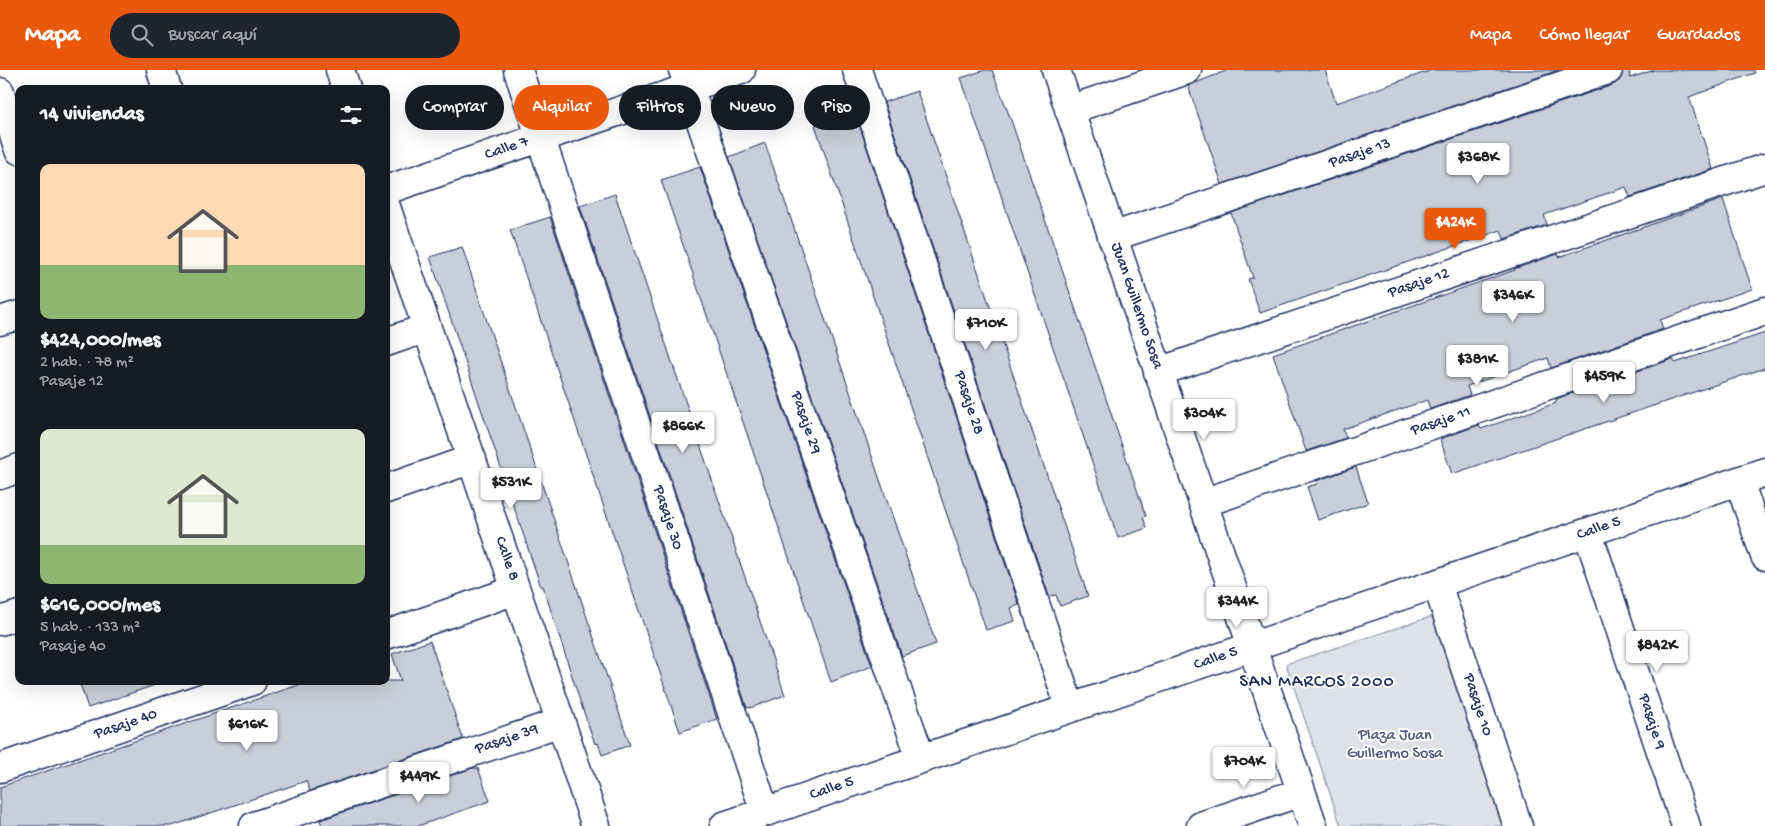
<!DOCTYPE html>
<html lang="es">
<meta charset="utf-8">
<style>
:root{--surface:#171b24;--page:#20242c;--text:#f1f3f6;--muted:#9ea1a6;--accent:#ea580c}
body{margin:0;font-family:"Gochi Hand",sans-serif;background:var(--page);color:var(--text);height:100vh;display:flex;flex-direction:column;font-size:19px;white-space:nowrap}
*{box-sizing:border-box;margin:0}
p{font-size:16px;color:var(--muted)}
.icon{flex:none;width:28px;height:28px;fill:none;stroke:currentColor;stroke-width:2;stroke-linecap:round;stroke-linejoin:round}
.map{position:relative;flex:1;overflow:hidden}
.sheet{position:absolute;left:15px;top:15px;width:375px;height:600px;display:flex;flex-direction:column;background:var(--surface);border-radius:10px;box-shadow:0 5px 20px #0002}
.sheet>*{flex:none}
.banner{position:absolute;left:405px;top:15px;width:475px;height:45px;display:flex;gap:10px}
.price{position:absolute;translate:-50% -42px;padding:0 11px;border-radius:5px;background:#fff;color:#222;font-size:16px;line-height:32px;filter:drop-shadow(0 1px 2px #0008)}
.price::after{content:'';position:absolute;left:50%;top:30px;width:15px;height:11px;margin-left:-8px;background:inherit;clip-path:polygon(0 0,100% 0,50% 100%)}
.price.active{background:var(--accent);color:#fff}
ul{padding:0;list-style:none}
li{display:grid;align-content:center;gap:10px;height:265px;padding:0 25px}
li span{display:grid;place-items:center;height:155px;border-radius:10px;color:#555}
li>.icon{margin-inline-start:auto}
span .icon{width:90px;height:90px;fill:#fffc;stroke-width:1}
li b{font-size:21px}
h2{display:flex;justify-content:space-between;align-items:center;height:60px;padding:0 25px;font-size:21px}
.tag{padding:0 18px;border-radius:22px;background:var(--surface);box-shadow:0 5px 20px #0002;font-size:18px;line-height:45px}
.tag.active{background:var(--accent);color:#fff}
header{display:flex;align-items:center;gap:30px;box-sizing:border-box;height:70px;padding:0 25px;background:var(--accent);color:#fff}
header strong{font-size:24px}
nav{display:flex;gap:28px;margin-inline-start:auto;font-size:18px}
.search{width:350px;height:45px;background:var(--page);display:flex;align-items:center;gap:12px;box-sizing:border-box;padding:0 18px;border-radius:28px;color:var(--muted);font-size:19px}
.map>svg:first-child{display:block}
.green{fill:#dee1e7;stroke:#7c88a2}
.building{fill:#caceda;stroke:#1b2f5e}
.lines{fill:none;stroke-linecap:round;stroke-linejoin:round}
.street-casing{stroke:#1b2f5e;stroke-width:31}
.street{stroke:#fff;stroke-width:28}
.labels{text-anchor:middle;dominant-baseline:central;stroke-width:4;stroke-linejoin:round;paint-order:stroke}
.street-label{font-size:16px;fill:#1b2f5e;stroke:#fff}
.park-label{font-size:16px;fill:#4c5c80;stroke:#fff}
.neighbourhood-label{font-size:18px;letter-spacing:1px;fill:#1b2f5e;stroke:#fff}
</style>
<header>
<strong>Mapa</strong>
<div class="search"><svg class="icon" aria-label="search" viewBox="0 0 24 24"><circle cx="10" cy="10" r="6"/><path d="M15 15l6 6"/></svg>Buscar aquí</div>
<nav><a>Mapa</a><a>Cómo llegar</a><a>Guardados</a></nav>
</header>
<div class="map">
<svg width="1765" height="756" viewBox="0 0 1765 756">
<rect width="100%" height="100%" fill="#fff"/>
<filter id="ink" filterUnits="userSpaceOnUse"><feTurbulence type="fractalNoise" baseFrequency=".02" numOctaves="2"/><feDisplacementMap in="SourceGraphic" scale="10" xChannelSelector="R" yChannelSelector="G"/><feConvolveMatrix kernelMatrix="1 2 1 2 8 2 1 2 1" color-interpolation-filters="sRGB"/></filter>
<g filter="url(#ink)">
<path class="green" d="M 1433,546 L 1505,756 L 1341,756 L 1286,594 Z"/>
<path class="building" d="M 985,0 L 992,0 L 1011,50 L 1146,446 L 1143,447 L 1147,458 L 1118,468 L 961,8 Z
M 1228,0 L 1325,0 L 1336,33 L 1432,0 L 1559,0 L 1222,114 L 1188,16 Z
M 1623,0 L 1629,0 L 1630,8 L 1654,0 L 1754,0 L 1755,3 L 1689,27 L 1713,99 L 1630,127 L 1626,117 L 1544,145 L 1547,155 L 1504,169 L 1501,160 L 1260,243 L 1248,209 L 1253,208 L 1231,143 L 1613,15 L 1620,10 Z
M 917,21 L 1088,526 L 1060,536 L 1056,525 L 1049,526 L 884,32 Z
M 855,42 L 1019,535 L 1011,538 L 1015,551 L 986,560 L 815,55 Z
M 765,73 L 936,574 L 902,586 L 729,87 Z
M 700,97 L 872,596 L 831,612 L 661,110 Z
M 615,124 L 785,625 L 753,637 L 747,638 L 580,136 Z
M 1723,129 L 1752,219 L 1660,250 L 1663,259 L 1551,298 L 1548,288 L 1467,316 L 1470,325 L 1430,339 L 1427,330 L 1343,359 L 1346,368 L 1306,381 L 1273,284 L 1515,200 L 1514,199 L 1558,184 L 1559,187 Z
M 550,147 L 717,649 L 680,662 L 510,160 Z
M 462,177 L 630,675 L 602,685 L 598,673 L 595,674 L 582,637 L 543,516 L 541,517 L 430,187 Z
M 1765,263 L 1765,298 L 1452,404 L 1440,369 L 1479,355 L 1481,359 L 1556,333 L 1556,329 L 1673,289 L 1675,293 Z
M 1356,397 L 1368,433 L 1318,450 L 1307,417 L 1317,414 L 1316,411 Z
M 430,571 L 463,669 L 310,721 L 306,711 L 172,756 L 0,756 L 0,717 L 310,611 L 401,611 L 392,584 Z
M 79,611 L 154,611 L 155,615 L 88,638 Z
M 473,698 L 478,698 L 490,731 L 418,756 L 322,756 L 320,750 Z"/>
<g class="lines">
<g class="street-casing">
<path id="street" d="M 161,0 L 167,19
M 340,0 L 346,19
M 518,0 L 765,742
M 683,0 L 921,689
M 857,0 L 1070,638
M 1056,0 L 1313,756
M 0,22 L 19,80
M 1069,40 L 1187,0
M 386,120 L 741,0
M 386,137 L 596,756
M 1112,167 L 1608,0
M 0,251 L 19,245
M 386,272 L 427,258
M 1158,302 L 1765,98
M 0,405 L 19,398
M 1739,411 L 1765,486
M 386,419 L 472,389
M 1203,433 L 1765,241
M 1588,463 L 1686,756
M 1437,514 L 1518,756
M 0,551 L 19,545
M 386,565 L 516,520
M 0,698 L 252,611
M 254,756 L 561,652
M 724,756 L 1765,402
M 1201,756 L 1301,722"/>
</g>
<use href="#street" class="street"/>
</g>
</g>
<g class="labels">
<g class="street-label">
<text transform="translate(507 79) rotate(-19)">Calle 7</text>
<text transform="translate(1360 84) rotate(-19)">Pasaje 13</text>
<text transform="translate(1419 214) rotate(-19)">Pasaje 12</text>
<text transform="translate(1136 236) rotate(71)">Juan Guillermo Sosa</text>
<text transform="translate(968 333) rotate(72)">Pasaje 28</text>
<text transform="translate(1441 352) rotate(-19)">Pasaje 11</text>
<text transform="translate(805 353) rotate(71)">Pasaje 29</text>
<text transform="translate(667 448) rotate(72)">Pasaje 30</text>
<text transform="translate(1599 459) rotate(-19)">Calle 5</text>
<text transform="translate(506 489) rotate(71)">Calle 8</text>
<text transform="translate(1216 589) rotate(-19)">Calle 5</text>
<text transform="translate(1477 635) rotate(72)">Pasaje 10</text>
<text transform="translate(1651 652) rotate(72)">Pasaje 9</text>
<text transform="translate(126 655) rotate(-19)">Pasaje 40</text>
<text transform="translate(507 670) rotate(-19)">Pasaje 39</text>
<text transform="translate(832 719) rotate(-19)">Calle 5</text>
</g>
<g class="park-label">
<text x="1395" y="666">Plaza Juan<tspan x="1395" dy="18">Guillermo Sosa</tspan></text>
</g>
<g class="neighbourhood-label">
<text x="1317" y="612">SAN MARCOS 2000</text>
</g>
</g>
</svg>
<b class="price" style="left:1478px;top:115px">$368K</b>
<b class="price active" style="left:1455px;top:180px">$424K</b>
<b class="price" style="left:1513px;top:253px">$346K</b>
<b class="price" style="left:986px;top:281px">$710K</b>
<b class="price" style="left:1477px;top:317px">$381K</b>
<b class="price" style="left:1604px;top:334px">$459K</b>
<b class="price" style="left:1204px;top:371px">$304K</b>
<b class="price" style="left:683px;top:384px">$866K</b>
<b class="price" style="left:511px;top:440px">$531K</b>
<b class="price" style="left:1237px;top:559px">$344K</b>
<b class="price" style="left:1657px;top:603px">$842K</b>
<b class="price" style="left:247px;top:682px">$616K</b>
<b class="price" style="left:1244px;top:719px">$704K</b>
<b class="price" style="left:419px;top:734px">$449K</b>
<div class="banner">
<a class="tag">Comprar</a>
<a class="tag active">Alquilar</a>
<a class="tag">Filtros</a>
<a class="tag">Nuevo</a>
<a class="tag">Piso</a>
</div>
<section class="sheet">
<h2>14 viviendas<svg class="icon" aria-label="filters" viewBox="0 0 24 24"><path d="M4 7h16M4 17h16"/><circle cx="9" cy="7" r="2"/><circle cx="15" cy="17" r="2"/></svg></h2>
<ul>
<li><span style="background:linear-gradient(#ffd9b3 65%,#8fb573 0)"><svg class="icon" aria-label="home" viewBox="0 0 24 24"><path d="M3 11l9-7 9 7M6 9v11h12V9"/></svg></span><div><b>$424,000/mes</b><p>2 hab. · 78 m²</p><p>Pasaje 12</p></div></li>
<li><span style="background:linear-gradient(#dfe7d0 75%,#8fb573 0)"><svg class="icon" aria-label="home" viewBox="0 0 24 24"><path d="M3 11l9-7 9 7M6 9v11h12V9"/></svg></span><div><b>$616,000/mes</b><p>5 hab. · 133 m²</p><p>Pasaje 40</p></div></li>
</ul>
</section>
</div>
